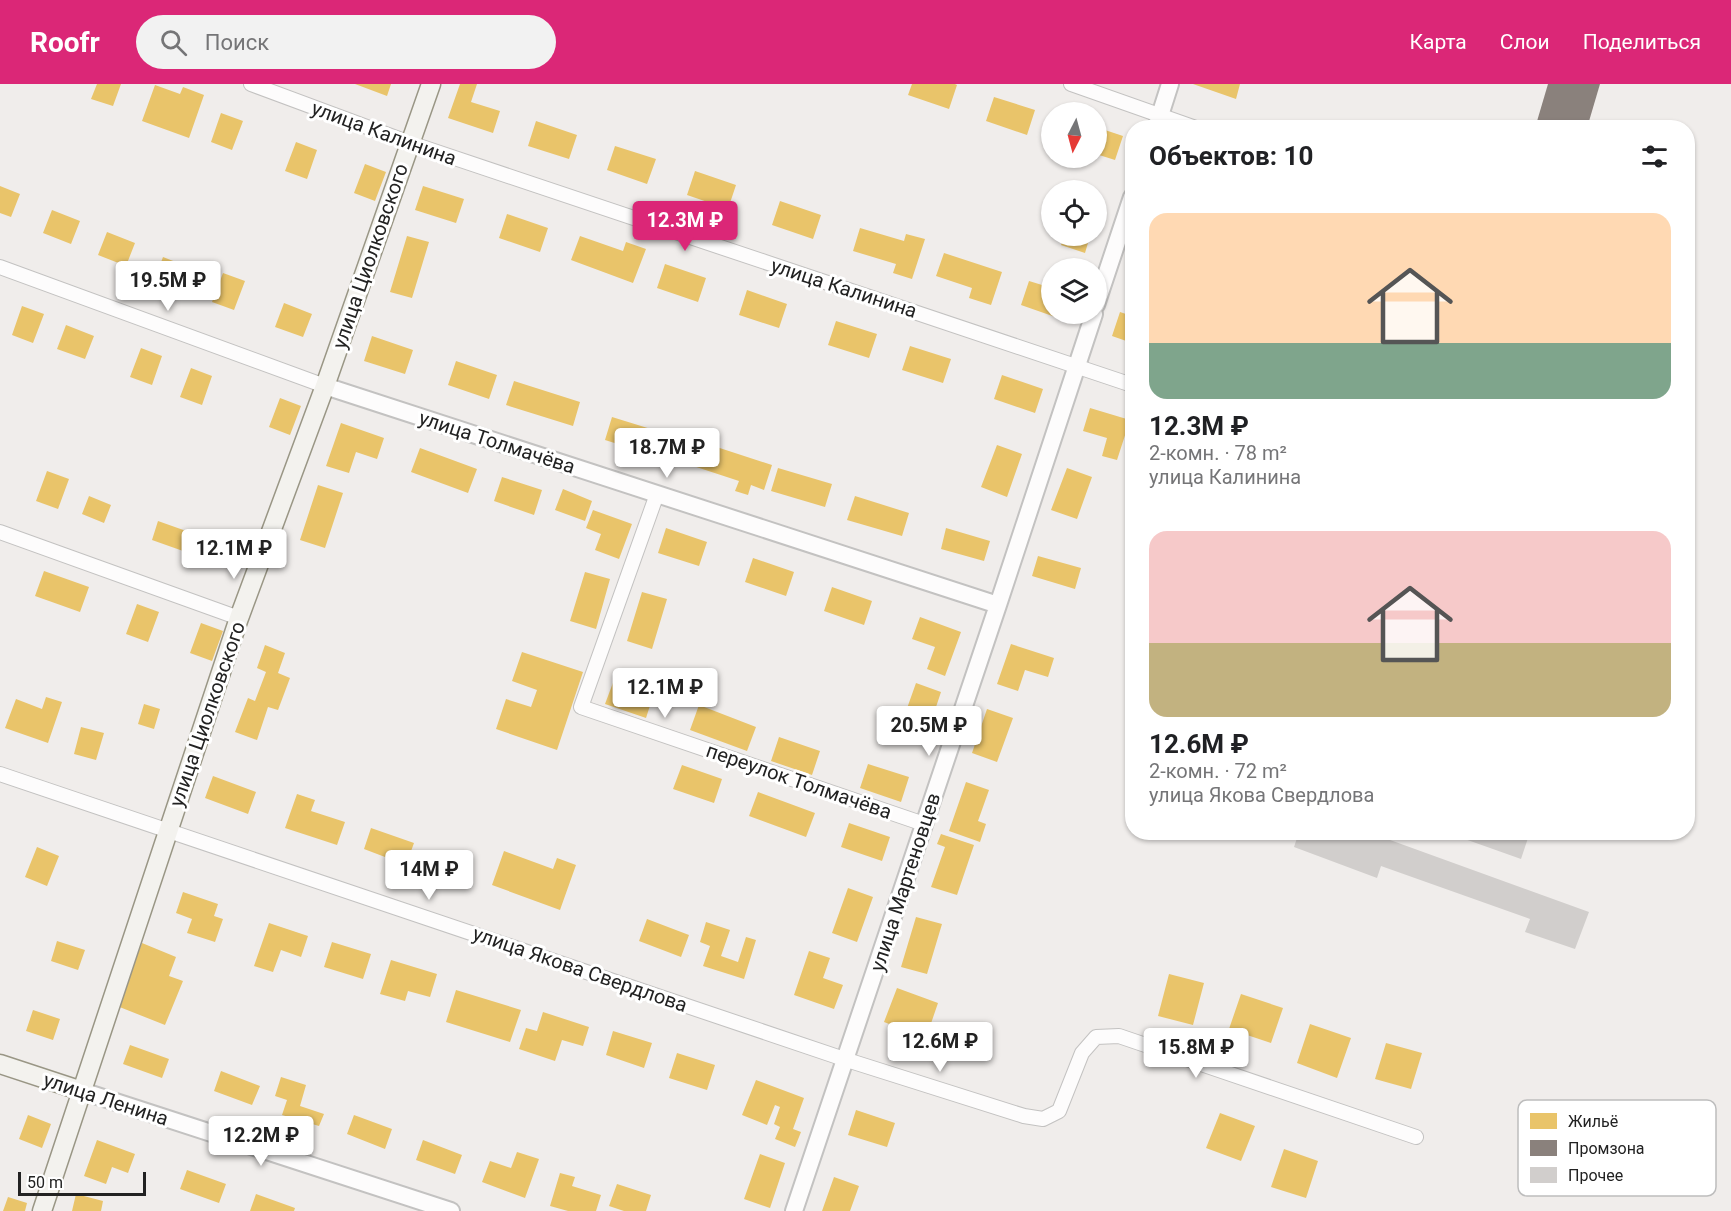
<!DOCTYPE html>
<html lang="ru">
<meta charset="utf-8">
<style>
:root{--surface:#fff;--page:#f2f2f2;--text:#202124;--muted:#757577;--accent:#db2777}
body{margin:0;font-family:Roboto,sans-serif;background:var(--page);color:var(--text);height:100vh;display:flex;flex-direction:column;font-size:22px;white-space:nowrap}
*{box-sizing:border-box;margin:0}
p{font-size:20px;color:var(--muted)}
.icon{flex:none;width:33px;height:33px;fill:none;stroke:currentColor;stroke-width:2;stroke-linecap:round;stroke-linejoin:round}
.map{position:relative;flex:1;overflow:hidden}
.panel{position:absolute;left:1125px;top:36px;width:570px;height:720px;display:flex;flex-direction:column;background:var(--surface);border-radius:24px;box-shadow:0 2px 4px #0004}
.panel>*{flex:none}
.needle{width:39px;rotate:186deg}
.buttons{position:absolute;left:1041px;top:18px;display:grid;gap:12px}
.buttons a{display:grid;place-items:center;width:66px;height:66px;border-radius:50%;background:var(--surface);box-shadow:0 2px 4px #0004;font-size:30px}
.scale{position:absolute;left:18px;bottom:15px;width:128px;box-sizing:border-box;padding-left:6px;border:3px solid #222;border-top:0;font-size:16px;line-height:21px;white-space:nowrap;color:#222;-webkit-text-stroke:4px #fff;paint-order:stroke}
.price{position:absolute;translate:-50% -51px;padding:0 14px;border-radius:6px;background:#fff;color:#222;font-size:20px;line-height:39px;filter:drop-shadow(0 2px 3px #0008)}
.price::after{content:'';position:absolute;left:50%;top:36px;width:18px;height:14px;margin-left:-9px;background:inherit;clip-path:polygon(0 0,100% 0,50% 100%)}
.price.active{background:var(--accent);color:#fff}
ul{padding:0;list-style:none}
li{display:grid;align-content:center;gap:12px;height:318px;padding:0 24px}
li span{display:grid;place-items:center;height:186px;border-radius:18px;color:#555}
li>.icon{margin-inline-start:auto}
span .icon{width:108px;height:108px;fill:#fffc;stroke-width:1}
li b{font-size:26px}
h2{display:flex;justify-content:space-between;align-items:center;height:72px;padding:0 24px;font-size:26px}
header{display:flex;align-items:center;gap:36px;box-sizing:border-box;height:84px;padding:0 30px;background:var(--accent);color:#fff}
header strong{font-size:28px}
nav{display:flex;gap:33px;margin-inline-start:auto;font-size:21px}
.search{width:420px;height:54px;background:var(--page);display:flex;align-items:center;gap:15px;box-sizing:border-box;padding:0 21px;border-radius:33px;color:var(--muted);font-size:22px}
.map>svg:first-child{display:block}
.homes{fill:#e9c46a}
.industry{fill:#8a817c}
.building{fill:#d1cecc}
.lines{fill:none;stroke-linecap:round;stroke-linejoin:round}
.minor-casing{stroke:#c3c2c1;stroke-width:16}
.tertiary-casing{stroke:#c3c2c1;stroke-width:20}
.secondary-casing{stroke:#999685;stroke-width:21}
.minor{stroke:#fdfcfc;stroke-width:14}
.tertiary{stroke:#fdfcfc;stroke-width:16}
.secondary{stroke:#f3f2ee;stroke-width:18}
.labels{text-anchor:middle;dominant-baseline:central;stroke-width:6;stroke-linejoin:round;paint-order:stroke}
.street-label{font-size:20px;fill:#222;stroke:#fff}
.key{fill:#fff;stroke:#bdbdbd;stroke-width:1.5}
.key-label{font-size:16px;fill:#222}
</style>
<header>
<strong>Roofr</strong>
<div class="search"><svg class="icon" aria-label="search" viewBox="0 0 24 24"><circle cx="10" cy="10" r="6"/><path d="M15 15l6 6"/></svg>Поиск</div>
<nav><a>Карта</a><a>Слои</a><a>Поделиться</a></nav>
</header>
<div class="map">
<svg width="1731" height="1127" viewBox="0 0 1731 1127">
<rect width="100%" height="100%" fill="#f0edeb"/>
<path class="homes" d="M 97,0 L 121,0 L 113,22 L 91,15 Z
M 355,0 L 391,0 L 387,12 Z
M 460,0 L 477,0 L 471,18 L 500,27 L 493,49 L 448,34 Z
M 912,0 L 955,0 L 957,1 L 949,25 L 908,11 Z
M 1193,0 L 1240,0 L 1236,15 Z
M 155,1 L 180,10 L 183,3 L 204,11 L 189,54 L 142,37 Z
M 994,13 L 1035,26 L 1027,51 L 986,37 Z
M 221,29 L 243,37 L 232,66 L 211,58 Z
M 536,37 L 577,51 L 569,75 L 528,62 Z
M 1096,43 L 1123,52 L 1115,76 L 1096,70 Z
M 296,58 L 317,66 L 307,95 L 285,87 Z
M 615,62 L 656,75 L 647,100 L 607,86 Z
M 365,80 L 386,88 L 375,117 L 354,109 Z
M 695,87 L 736,101 L 728,125 L 687,111 Z
M 0,102 L 20,110 L 11,133 L 0,129 Z
M 423,102 L 464,115 L 456,139 L 415,126 Z
M 780,117 L 821,131 L 813,155 L 772,141 Z
M 52,126 L 80,137 L 71,160 L 43,149 Z
M 507,130 L 548,144 L 540,168 L 499,154 Z
M 860,144 L 904,157 L 906,150 L 925,155 L 912,195 L 893,189 L 896,180 L 853,167 Z
M 107,148 L 135,159 L 126,182 L 98,171 Z
M 407,152 L 429,158 L 412,214 L 390,208 Z
M 580,152 L 623,167 L 626,158 L 646,165 L 633,199 L 571,176 Z
M 1064,152 L 1090,152 L 1085,169 L 1061,161 Z
M 944,169 L 1002,188 L 991,221 L 969,214 L 972,204 L 936,192 Z
M 163,173 L 191,184 L 182,207 L 154,197 Z
M 665,180 L 706,194 L 698,218 L 657,204 Z
M 223,189 L 245,197 L 234,226 L 212,218 Z
M 1029,197 L 1052,204 L 1052,230 L 1063,230 L 1061,235 L 1021,221 Z
M 747,206 L 787,220 L 779,244 L 739,231 Z
M 284,219 L 312,230 L 303,253 L 275,243 Z
M 22,222 L 44,230 L 33,259 L 12,251 Z
M 1120,228 L 1132,232 L 1132,259 L 1112,252 Z
M 836,237 L 877,250 L 869,274 L 828,261 Z
M 66,241 L 94,252 L 85,275 L 57,265 Z
M 372,252 L 413,266 L 405,290 L 364,277 Z
M 910,262 L 951,275 L 943,299 L 902,286 Z
M 141,264 L 162,272 L 152,301 L 130,293 Z
M 456,277 L 497,291 L 489,315 L 448,301 Z
M 191,284 L 212,292 L 202,321 L 180,313 Z
M 1002,291 L 1043,305 L 1035,329 L 994,315 Z
M 514,297 L 580,318 L 573,342 L 506,321 Z
M 280,314 L 301,322 L 290,351 L 269,343 Z
M 1090,324 L 1130,336 L 1117,376 L 1102,372 L 1107,354 L 1083,347 Z
M 612,333 L 667,350 L 659,373 L 605,356 Z
M 341,339 L 384,354 L 377,375 L 356,368 L 349,389 L 326,382 Z
M 683,352 L 772,381 L 764,406 L 751,401 L 748,411 L 735,407 L 739,397 L 675,376 Z
M 997,361 L 1022,370 L 1007,413 L 981,403 Z
M 420,364 L 477,385 L 468,409 L 411,388 Z
M 778,384 L 832,400 L 825,423 L 771,407 Z
M 1067,384 L 1092,393 L 1077,435 L 1051,426 Z
M 47,387 L 69,395 L 58,425 L 36,417 Z
M 502,393 L 542,406 L 534,431 L 494,417 Z
M 318,401 L 343,409 L 325,464 L 300,456 Z
M 563,405 L 592,417 L 585,437 L 555,426 Z
M 89,412 L 111,421 L 104,439 L 82,430 Z
M 855,412 L 909,429 L 902,452 L 847,436 Z
M 593,426 L 632,440 L 619,475 L 595,466 L 601,450 L 586,444 Z
M 158,437 L 189,448 L 183,467 L 152,456 Z
M 666,444 L 707,458 L 699,482 L 658,469 Z
M 946,444 L 990,457 L 984,477 L 941,465 Z
M 1038,472 L 1081,484 L 1075,505 L 1032,492 Z
M 753,474 L 794,488 L 786,512 L 745,498 Z
M 44,487 L 89,503 L 80,528 L 35,512 Z
M 585,488 L 610,495 L 596,545 L 570,537 Z
M 832,503 L 872,517 L 864,541 L 824,527 Z
M 642,508 L 667,515 L 652,565 L 627,557 Z
M 137,520 L 159,528 L 148,558 L 126,550 Z
M 920,533 L 961,548 L 945,592 L 927,585 L 935,563 L 912,555 Z
M 201,539 L 223,547 L 212,577 L 190,569 Z
M 1011,560 L 1054,574 L 1048,593 L 1025,586 L 1018,607 L 997,600 Z
M 265,561 L 285,569 L 278,589 L 290,594 L 278,626 L 268,623 L 257,656 L 235,648 L 248,614 L 255,617 L 266,588 L 257,584 Z
M 522,568 L 583,588 L 557,666 L 496,645 L 506,615 L 531,623 L 537,606 L 512,597 Z
M 614,596 L 654,609 L 646,634 L 605,620 Z
M 916,599 L 941,608 L 926,653 L 900,644 Z
M 46,613 L 62,618 L 48,659 L 5,644 L 16,615 L 42,625 Z
M 144,620 L 160,625 L 154,645 L 138,640 Z
M 699,621 L 756,643 L 747,667 L 690,646 Z
M 987,625 L 1013,634 L 997,678 L 972,669 Z
M 81,643 L 104,649 L 96,676 L 74,670 Z
M 779,653 L 820,667 L 812,691 L 771,677 Z
M 868,680 L 909,693 L 901,718 L 860,704 Z
M 682,681 L 722,695 L 714,719 L 673,705 Z
M 213,692 L 256,708 L 248,730 L 205,714 Z
M 966,698 L 989,706 L 978,737 L 986,740 L 980,758 L 949,747 Z
M 758,708 L 815,729 L 806,753 L 749,732 Z
M 297,710 L 315,716 L 311,727 L 345,738 L 337,761 L 285,744 Z
M 849,739 L 890,753 L 882,777 L 841,763 Z
M 371,744 L 414,759 L 406,781 L 364,765 Z
M 941,750 L 974,761 L 957,811 L 931,803 L 945,763 L 937,760 Z
M 37,763 L 59,772 L 47,802 L 25,793 Z
M 504,767 L 553,785 L 557,774 L 576,781 L 560,826 L 492,801 Z
M 848,804 L 873,813 L 857,858 L 832,849 Z
M 183,808 L 218,820 L 214,832 L 223,835 L 215,858 L 187,849 L 192,835 L 176,829 Z
M 916,833 L 942,840 L 927,890 L 901,883 Z
M 647,835 L 689,851 L 681,873 L 639,857 Z
M 706,838 L 730,846 L 721,872 L 738,878 L 746,853 L 756,856 L 744,895 L 703,882 L 710,862 L 700,858 Z
M 269,839 L 308,852 L 301,873 L 281,866 L 273,888 L 254,882 Z
M 57,857 L 85,866 L 78,886 L 51,877 Z
M 332,858 L 371,870 L 363,895 L 324,883 Z
M 142,859 L 176,873 L 169,892 L 183,897 L 165,941 L 117,922 Z
M 809,867 L 830,874 L 823,894 L 843,901 L 834,925 L 794,911 Z
M 391,876 L 437,890 L 430,913 L 408,907 L 405,917 L 380,910 Z
M 1169,890 L 1204,899 L 1193,941 L 1158,932 Z
M 897,904 L 938,919 L 926,954 L 884,938 Z
M 456,906 L 521,926 L 510,958 L 446,938 Z
M 1241,910 L 1283,924 L 1271,959 L 1229,945 Z
M 33,926 L 60,935 L 53,956 L 26,947 Z
M 543,928 L 589,943 L 583,962 L 562,956 L 555,977 L 519,965 L 526,944 L 537,947 Z
M 1310,940 L 1351,954 L 1337,994 L 1297,979 Z
M 613,947 L 652,959 L 644,984 L 606,971 Z
M 1386,959 L 1422,969 L 1411,1005 L 1375,995 Z
M 130,961 L 169,975 L 162,994 L 123,980 Z
M 677,969 L 715,981 L 707,1006 L 669,994 Z
M 221,987 L 260,1002 L 252,1021 L 214,1007 Z
M 281,993 L 306,1001 L 300,1022 L 324,1030 L 319,1042 L 282,1031 L 287,1016 L 275,1012 Z
M 756,996 L 804,1014 L 793,1045 L 801,1048 L 795,1063 L 775,1055 L 780,1043 L 774,1040 L 780,1023 L 775,1021 L 767,1041 L 742,1031 Z
M 856,1026 L 895,1039 L 887,1063 L 848,1051 Z
M 1220,1029 L 1255,1042 L 1241,1077 L 1206,1064 Z
M 28,1031 L 51,1040 L 42,1064 L 19,1055 Z
M 354,1031 L 392,1045 L 385,1065 L 347,1050 Z
M 97,1056 L 135,1070 L 128,1089 L 112,1083 L 106,1100 L 84,1092 Z
M 423,1056 L 462,1071 L 455,1090 L 416,1076 Z
M 1284,1065 L 1318,1077 L 1306,1114 L 1271,1103 Z
M 517,1068 L 539,1075 L 525,1114 L 482,1098 L 490,1077 L 511,1084 Z
M 760,1070 L 785,1079 L 770,1124 L 744,1115 Z
M 187,1086 L 226,1100 L 219,1119 L 180,1105 Z
M 560,1089 L 575,1093 L 572,1102 L 601,1111 L 596,1127 L 568,1127 L 550,1122 Z
M 834,1093 L 859,1102 L 850,1127 L 822,1127 Z
M 617,1100 L 651,1111 L 646,1127 L 624,1127 L 609,1122 Z
M 76,1110 L 103,1117 L 101,1127 L 72,1127 Z
M 256,1110 L 295,1124 L 294,1127 L 250,1127 Z
M 8,1113 L 27,1119 L 25,1127 L 3,1127 Z"/>
<path class="industry" d="M 1548,0 L 1600,0 L 1587,44 L 1535,44 Z"/>
<path class="building" d="M 1299,748 L 1368,748 L 1589,828 L 1575,865 L 1525,848 L 1530,835 L 1381,782 L 1377,794 L 1294,763 Z
M 1445,748 L 1530,748 L 1521,775 Z"/>
<g class="lines">
<g class="minor-casing">
<path id="minor" d="M 251,0 L 410,59 L 1132,301
M 1071,0 L 1196,44
M 0,183 L 325,302
M 657,410 L 581,623 L 924,740
M 0,448 L 239,534
M 0,690 L 847,976 L 1024,1032 L 1043,1035 L 1059,1027 L 1082,969 L 1096,953 L 1119,952 L 1416,1053"/>
</g>
<g class="tertiary-casing">
<path id="tertiary" d="M 1156,44 L 1170,0
M 1096,221 L 1132,113
M 325,302 L 998,521
M 82,1007 L 451,1127
M 794,1127 L 998,521 L 1094,230"/>
</g>
<g class="secondary-casing">
<path id="secondary" d="M 0,980 L 82,1007
M 42,1127 L 239,534 L 325,302 L 431,0"/>
</g>
<use href="#minor" class="minor"/>
<use href="#tertiary" class="tertiary"/>
<use href="#secondary" class="secondary"/>
</g>
<g class="labels">
<g class="street-label">
<text transform="translate(384 49) rotate(20)">улица Калинина</text>
<text transform="translate(370 172) rotate(-71)">улица Циолковского</text>
<text transform="translate(844 204) rotate(18)">улица Калинина</text>
<text transform="translate(497 358) rotate(18)">улица Толмачёва</text>
<text transform="translate(207 630) rotate(-71)">улица Циолковского</text>
<text transform="translate(799 697) rotate(19)">переулок Толмачёва</text>
<text transform="translate(905 798) rotate(-72)">улица Мартеновцев</text>
<text transform="translate(580 885) rotate(19)">улица Якова Свердлова</text>
<text transform="translate(106 1015) rotate(18)">улица Ленина</text>
</g>
</g>
<rect x="1518" y="1016" width="198" height="96" rx="9" class="key"/>
<rect x="1530" y="1029" width="27" height="16" fill="#e9c46a"/>
<rect x="1530" y="1056" width="27" height="16" fill="#8a817c"/>
<rect x="1530" y="1083" width="27" height="16" fill="#d1cecc"/>
<g class="key-label">
<text x="1568" y="1043">Жильё</text>
<text x="1568" y="1070">Промзона</text>
<text x="1568" y="1097">Прочее</text>
</g>
</svg>
<div class="buttons">
<a><svg class="needle" viewBox="-14 -14 28 28"><path d="M0-13l5 13h-10z" fill="#e53935"/><path d="M0 13l5-13h-10z" fill="#757577"/></svg></a>
<a><svg class="icon" aria-label="locate" viewBox="0 0 24 24"><circle cx="12" cy="12" r="6"/><path d="M12 2v4M12 18v4M2 12h4M18 12h4"/></svg></a>
<a><svg class="icon" aria-label="layers" viewBox="0 0 24 24"><path d="M12 4l9 5-9 5-9-5zM3 14l9 5 9-5"/></svg></a>
</div>
<div class="scale">50 m</div>
<b class="price active" style="left:685px;top:168px">12.3M ₽</b>
<b class="price" style="left:168px;top:228px">19.5M ₽</b>
<b class="price" style="left:667px;top:395px">18.7M ₽</b>
<b class="price" style="left:234px;top:496px">12.1M ₽</b>
<b class="price" style="left:665px;top:635px">12.1M ₽</b>
<b class="price" style="left:929px;top:673px">20.5M ₽</b>
<b class="price" style="left:429px;top:817px">14M ₽</b>
<b class="price" style="left:940px;top:989px">12.6M ₽</b>
<b class="price" style="left:1196px;top:995px">15.8M ₽</b>
<b class="price" style="left:261px;top:1083px">12.2M ₽</b>
<section class="panel">
<h2>Объектов: 10<svg class="icon" aria-label="filters" viewBox="0 0 24 24"><path d="M4 7h16M4 17h16"/><circle cx="9" cy="7" r="2"/><circle cx="15" cy="17" r="2"/></svg></h2>
<ul>
<li><span style="background:linear-gradient(#ffd9b3 70%,#7fa58c 0)"><svg class="icon" aria-label="home" viewBox="0 0 24 24"><path d="M3 11l9-7 9 7M6 9v11h12V9"/></svg></span><div><b>12.3M ₽</b><p>2-комн. · 78 m²</p><p>улица Калинина</p></div></li>
<li><span style="background:linear-gradient(#f6c9c9 60%,#c2b280 0)"><svg class="icon" aria-label="home" viewBox="0 0 24 24"><path d="M3 11l9-7 9 7M6 9v11h12V9"/></svg></span><div><b>12.6M ₽</b><p>2-комн. · 72 m²</p><p>улица Якова Свердлова</p></div></li>
</ul>
</section>
</div>
